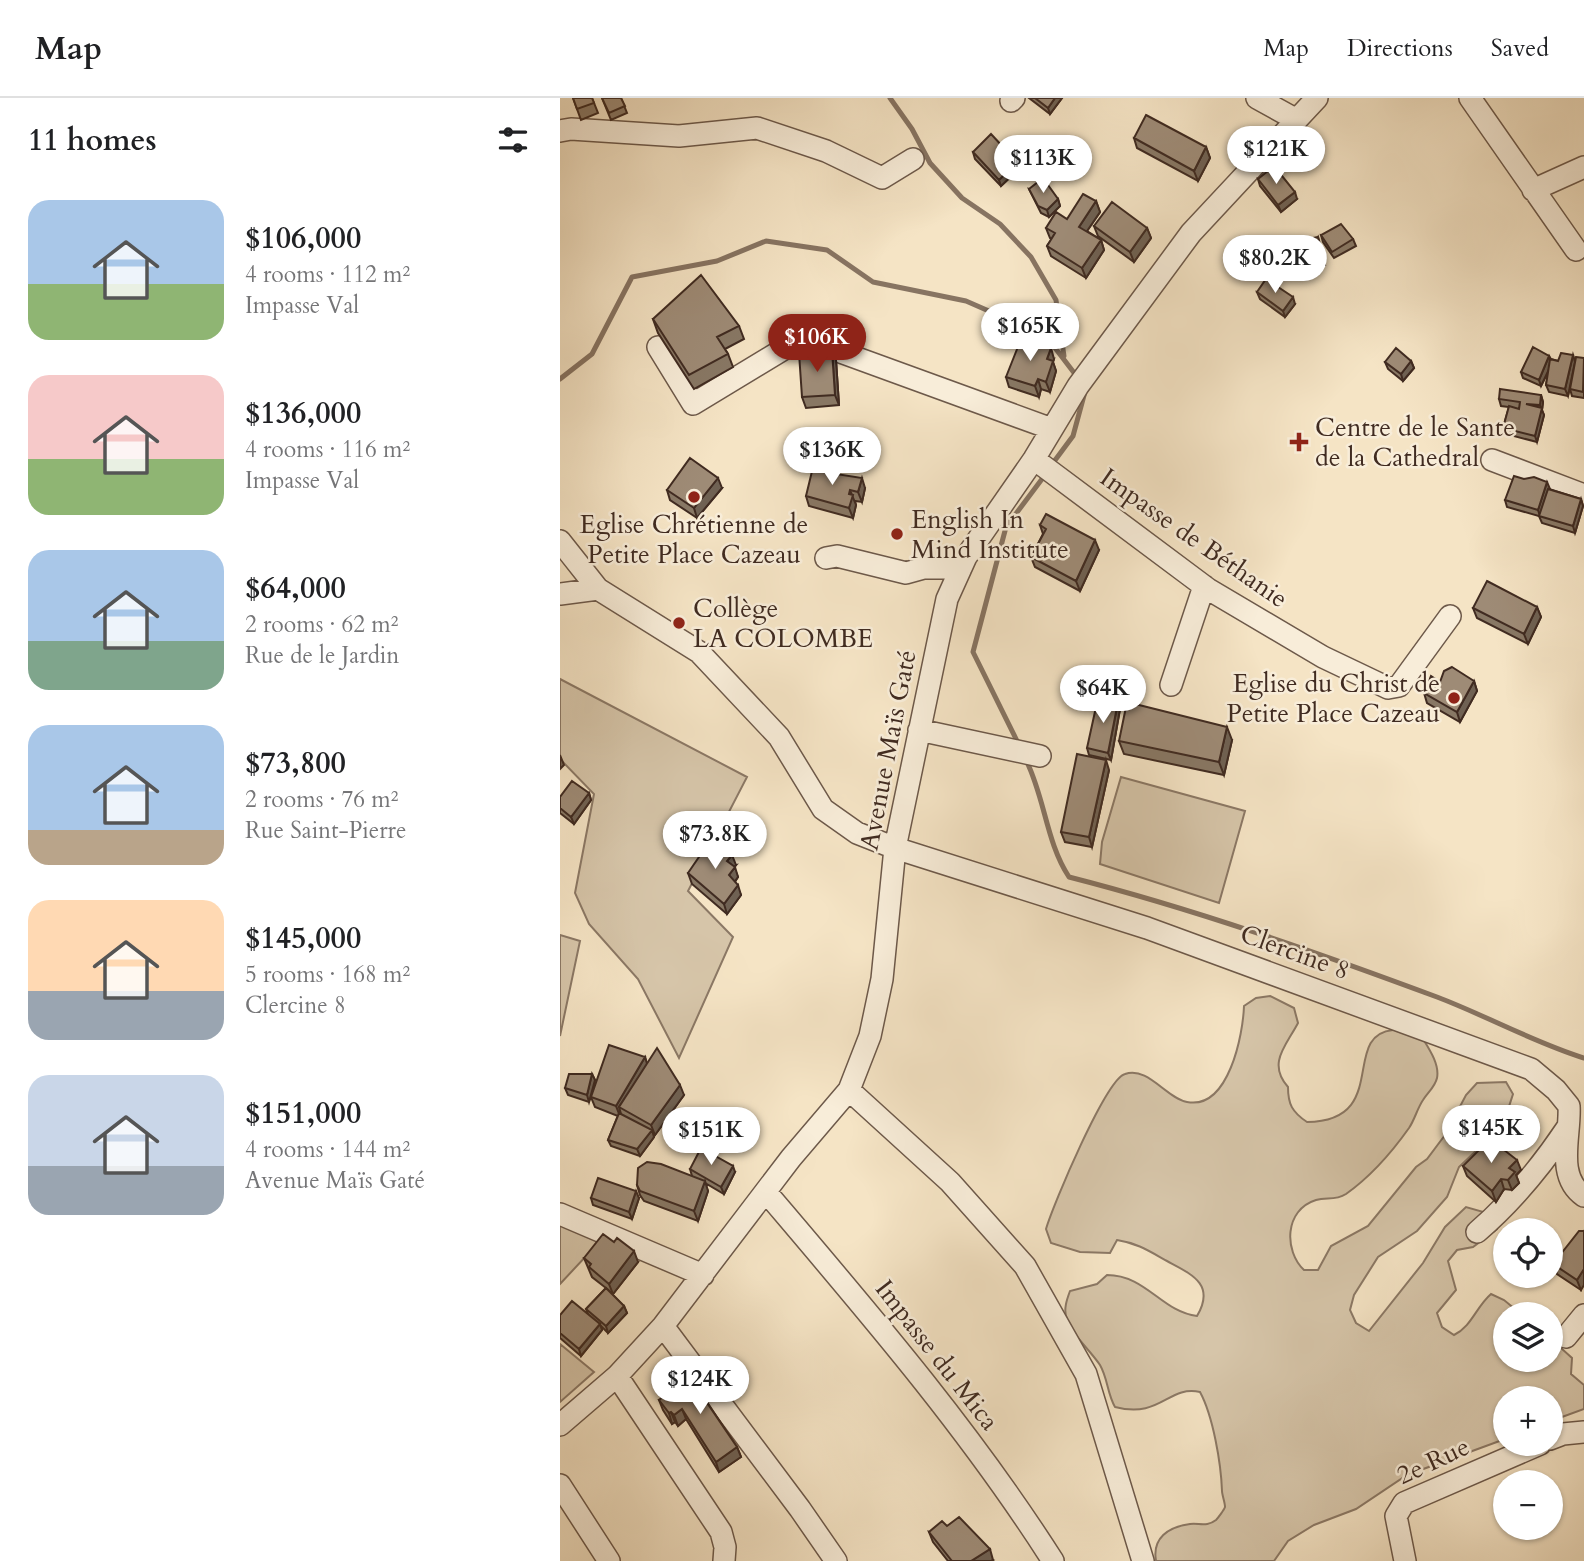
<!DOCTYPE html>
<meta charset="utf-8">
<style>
:root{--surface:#fff;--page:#f2f2f2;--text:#202124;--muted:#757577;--line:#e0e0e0;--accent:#8f2418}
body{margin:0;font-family:Cardo,serif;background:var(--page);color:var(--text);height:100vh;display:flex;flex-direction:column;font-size:26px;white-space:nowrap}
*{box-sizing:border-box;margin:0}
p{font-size:23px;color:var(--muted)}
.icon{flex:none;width:38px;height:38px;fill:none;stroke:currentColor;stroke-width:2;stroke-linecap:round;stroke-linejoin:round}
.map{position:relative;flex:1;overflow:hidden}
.panel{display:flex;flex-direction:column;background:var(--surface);width:560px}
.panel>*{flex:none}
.fabs{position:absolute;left:933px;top:1120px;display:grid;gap:14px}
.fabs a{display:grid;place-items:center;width:70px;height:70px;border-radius:50%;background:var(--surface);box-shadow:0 2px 5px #0004;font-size:35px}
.price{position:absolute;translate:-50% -60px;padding:0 16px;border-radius:24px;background:#fff;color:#222;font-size:23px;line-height:46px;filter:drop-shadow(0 2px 4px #0008)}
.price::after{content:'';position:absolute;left:50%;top:42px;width:21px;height:16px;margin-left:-10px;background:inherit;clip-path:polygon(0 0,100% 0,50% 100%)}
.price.selected{background:var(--accent);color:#fff}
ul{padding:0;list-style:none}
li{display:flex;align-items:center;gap:21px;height:175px;padding:0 28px}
li span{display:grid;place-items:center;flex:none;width:196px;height:140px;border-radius:21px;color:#555}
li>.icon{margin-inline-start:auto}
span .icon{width:84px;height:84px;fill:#fffc;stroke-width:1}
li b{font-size:30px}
h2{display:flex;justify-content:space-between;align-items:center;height:84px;padding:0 28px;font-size:30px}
header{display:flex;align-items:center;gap:42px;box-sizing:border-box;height:98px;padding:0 35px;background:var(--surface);border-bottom:2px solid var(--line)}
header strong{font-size:33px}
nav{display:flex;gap:38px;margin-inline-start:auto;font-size:24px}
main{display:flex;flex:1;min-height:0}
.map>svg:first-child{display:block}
.green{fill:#d6c5a9;stroke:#8b7865;stroke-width:2}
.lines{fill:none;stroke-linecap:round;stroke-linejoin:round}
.stream{stroke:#877462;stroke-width:5}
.minor-casing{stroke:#6d594a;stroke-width:24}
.minor{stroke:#f8edd9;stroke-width:21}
.wall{fill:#887865;stroke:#402b21;stroke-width:2}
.shaded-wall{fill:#6f6153;stroke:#402b21;stroke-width:2}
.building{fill:#9e8b76;stroke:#402b21;stroke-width:2}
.poi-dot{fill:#8f2418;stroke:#f8edd9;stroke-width:2.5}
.labels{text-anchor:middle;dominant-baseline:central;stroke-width:5;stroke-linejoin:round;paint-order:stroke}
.poi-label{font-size:26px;fill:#402b21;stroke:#f8edd9;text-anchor:start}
.street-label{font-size:26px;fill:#402b21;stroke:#f8edd9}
</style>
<header>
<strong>Map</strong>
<nav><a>Map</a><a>Directions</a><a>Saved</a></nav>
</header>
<main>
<section class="panel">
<h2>11 homes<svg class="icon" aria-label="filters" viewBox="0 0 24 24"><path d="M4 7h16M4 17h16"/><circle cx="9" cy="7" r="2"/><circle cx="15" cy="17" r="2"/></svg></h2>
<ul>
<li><span style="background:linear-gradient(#a9c7e8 60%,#8fb573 0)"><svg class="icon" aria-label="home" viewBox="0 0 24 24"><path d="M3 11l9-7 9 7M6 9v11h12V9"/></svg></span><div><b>$106,000</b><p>4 rooms · 112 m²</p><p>Impasse Val</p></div></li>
<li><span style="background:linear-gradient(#f6c9c9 60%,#8fb573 0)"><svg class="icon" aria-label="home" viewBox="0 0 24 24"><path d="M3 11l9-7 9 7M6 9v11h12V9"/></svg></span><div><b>$136,000</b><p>4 rooms · 116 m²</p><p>Impasse Val</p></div></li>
<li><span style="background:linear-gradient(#a9c7e8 65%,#7fa58c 0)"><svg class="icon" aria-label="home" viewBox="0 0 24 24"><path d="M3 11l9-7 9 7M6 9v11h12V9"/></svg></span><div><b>$64,000</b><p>2 rooms · 62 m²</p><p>Rue de le Jardin</p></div></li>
<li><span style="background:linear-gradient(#a9c7e8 75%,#b9a48a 0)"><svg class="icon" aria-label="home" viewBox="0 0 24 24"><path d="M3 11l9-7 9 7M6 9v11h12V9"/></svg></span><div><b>$73,800</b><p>2 rooms · 76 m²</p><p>Rue Saint-Pierre</p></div></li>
<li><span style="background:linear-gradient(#ffd9b3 65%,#9aa5b1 0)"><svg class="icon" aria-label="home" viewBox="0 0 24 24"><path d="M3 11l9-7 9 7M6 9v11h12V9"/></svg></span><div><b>$145,000</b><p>5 rooms · 168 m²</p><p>Clercine 8</p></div></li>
<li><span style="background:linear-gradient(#c9d6e8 65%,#9aa5b1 0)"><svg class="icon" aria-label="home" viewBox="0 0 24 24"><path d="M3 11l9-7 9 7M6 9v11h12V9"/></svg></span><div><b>$151,000</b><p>4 rooms · 144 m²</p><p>Avenue Maïs Gaté</p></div></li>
</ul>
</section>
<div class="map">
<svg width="1024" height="1463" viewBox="0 0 1024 1463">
<rect width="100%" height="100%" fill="#f5e4c5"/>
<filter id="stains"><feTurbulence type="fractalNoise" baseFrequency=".00286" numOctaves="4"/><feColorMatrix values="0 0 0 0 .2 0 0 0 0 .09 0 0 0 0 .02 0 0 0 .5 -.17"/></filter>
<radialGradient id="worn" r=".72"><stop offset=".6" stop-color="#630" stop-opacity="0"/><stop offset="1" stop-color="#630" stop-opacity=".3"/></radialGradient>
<path class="green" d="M 0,581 L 187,679 L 128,793 L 173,839 L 119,960 L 78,881 L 29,826 L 15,795 L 34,696 L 0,661 Z
M 561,679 L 685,713 L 659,805 L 540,766 L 542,744 Z
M 0,837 L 20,843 L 0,938 Z
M 710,898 L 734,910 L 738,925 C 726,948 707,965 728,989 C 728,1006 732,1014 747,1024 C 831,1023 780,937 833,932 C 841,931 852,934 860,936 C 867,948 880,965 877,980 C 875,989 868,994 863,1002 C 857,1011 855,1021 849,1030 C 832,1054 810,1079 786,1096 C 775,1103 767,1099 756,1102 C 724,1112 724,1153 744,1172 L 758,1172 L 771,1148 L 808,1128 L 856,1069 L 867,1061 L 885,1037 L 906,997 L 917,985 L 946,984 L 953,996 L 943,1027 L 899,1069 L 887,1099 L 857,1133 L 818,1159 L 794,1197 L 790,1212 L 796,1225 L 809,1233 L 863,1165 L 885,1129 L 906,1109 L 934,1117 L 937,1131 L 913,1149 L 897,1152 L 888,1163 L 896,1192 L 877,1215 L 882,1229 L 894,1237 C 912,1228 916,1209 931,1196 L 944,1202 L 961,1216 L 945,1216 L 945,1262 L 990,1262 L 991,1239 L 996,1238 L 1002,1251 L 1012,1260 L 1011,1276 L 1024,1287 L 1024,1311 L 991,1323 L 990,1300 L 945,1300 L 945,1341 L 847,1377 L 796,1411 L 754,1427 L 728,1443 L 714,1463 L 596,1463 C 592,1440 608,1429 630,1426 C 640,1425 647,1429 656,1422 C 658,1420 664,1412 665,1409 C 665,1404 662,1397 662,1393 C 661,1365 653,1318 640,1294 C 608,1287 601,1321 555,1309 C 547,1295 548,1281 540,1267 C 530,1252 512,1237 507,1221 C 503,1212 507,1201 510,1193 L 537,1186 L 547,1177 C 586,1177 602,1214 637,1218 C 656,1186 631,1176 607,1163 C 589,1153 577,1145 557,1142 L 550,1155 L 520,1154 L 491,1145 L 486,1131 C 493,1107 546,981 565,976 C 588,968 606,1000 627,1004 C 669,1012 683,936 684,908 L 696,900 Z
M 0,1123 L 42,1141 L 0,1186 Z
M 0,1246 L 34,1274 L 0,1304 Z"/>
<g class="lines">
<path class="stream" d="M 330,0 L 352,31 L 370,65 L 402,100 L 440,126 L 471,159 L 496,202 L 504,258
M 0,281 L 32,256 L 72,179 L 157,163 L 206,143 L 267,152 L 313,184 L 406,203 L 486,238 L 518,280
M 490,369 L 513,338 L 526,290
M 459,647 L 413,554 L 446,429 L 485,377
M 466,662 C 485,700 486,744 509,779 C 634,811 756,854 877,899 C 927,918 973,944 1024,960"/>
<g class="minor-casing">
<path id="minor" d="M 697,0 L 735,21
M 910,0 L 1016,152
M 451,3 L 454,0
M 0,33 L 11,31 L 119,38 L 197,30 L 266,53 L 322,80 L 353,61
M 973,92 L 1024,69
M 98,249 L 133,306 L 242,240 L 492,331
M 474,361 L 648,491 L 763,559 L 828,590 L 839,588 L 890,518
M 932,362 L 1024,397
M 0,443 L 38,491 L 139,554 L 219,639 L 263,711 L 297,735 L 335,750 L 587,830 L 971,971 L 996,992 L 1009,1008 C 1011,1037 995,1078 1024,1098
M 266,460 L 277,458 L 346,475 L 364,470 L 401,470
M 0,496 L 38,491
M 611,587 L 644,488
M 359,632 L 480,658
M 289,992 L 390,1084 L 465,1168 L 526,1276 L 583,1463
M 206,1094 C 307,1213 409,1331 493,1463
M 0,1116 L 143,1177
M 917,1134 C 953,1103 981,1069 1007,1030
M 103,1228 L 240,1411 L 276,1463
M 1006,1239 L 1024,1217
M 57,1278 L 161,1434 L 165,1449 L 164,1463
M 0,1327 L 57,1278 L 103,1228 L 231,1060 L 289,992 L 310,938 L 322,881 L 335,750 L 387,501 L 406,459 L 474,361 L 518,288 L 631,135 L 757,0
M 990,1341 L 1003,1336 L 1024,1334
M 0,1387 L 49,1463
M 845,1463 L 836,1418 L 844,1405 L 980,1346"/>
</g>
<use href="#minor" class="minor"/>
</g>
<path class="wall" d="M 13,0 L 32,0 L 38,15 L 21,22 Z
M 42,0 L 61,0 L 67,15 L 51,22 Z
M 469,0 L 502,0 L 490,16 Z
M 574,40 L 646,49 L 650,60 L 638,83 L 577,50 Z
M 413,54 L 457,64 L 460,70 L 441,88 L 415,61 Z
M 698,81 L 737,101 L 721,114 L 700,88 Z
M 469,91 L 498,101 L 500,108 L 489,119 L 481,115 Z
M 536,103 L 540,114 L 527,133 L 541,142 L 544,152 L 526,180 L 491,158 L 487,148 L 492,141 L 490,140 L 486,130 L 507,121 Z
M 534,128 L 587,130 L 591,140 L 574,164 L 538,138 Z
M 761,137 L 793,141 L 796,148 L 774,160 L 763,144 Z
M 758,139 L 765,167 L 745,171 L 743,164 Z
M 697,194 L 735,206 L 725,219 L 700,201 Z
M 93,221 L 179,228 L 184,241 L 165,251 L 168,256 L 173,269 L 134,291 L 98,235 Z
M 1013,257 L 1015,264 L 1008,298 L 989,294 L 986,287 L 989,272 L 981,288 L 963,280 L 961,274 L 989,258 L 991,261 L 998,263 Z
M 1024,260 L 1024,300 L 1012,298 L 1010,291 Z
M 494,261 L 493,264 L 496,273 L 490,294 L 481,291 L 479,299 L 449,289 L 446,279 Z
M 276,262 L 279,307 L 246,310 L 242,299 Z
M 851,263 L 854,270 L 843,283 L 828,271 L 825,264 Z
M 981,297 L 983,304 L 982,312 L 984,317 L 977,344 L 946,336 L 943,330 L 949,309 L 941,308 L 939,301 Z
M 266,374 L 305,390 L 302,404 L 295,403 L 296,407 L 293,420 L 249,408 L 246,398 Z
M 162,390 L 137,420 L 110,402 L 107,392 Z
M 989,391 L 1021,401 L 1023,408 L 1015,435 L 982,425 L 979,418 L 947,409 L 945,402 Z
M 480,427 L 539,452 L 520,493 L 475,469 L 471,459 L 483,436 Z
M 977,509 L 981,519 L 968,546 L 917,520 L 913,510 Z
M 914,583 L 917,593 L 900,624 L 867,605 L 864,595 L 880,584 Z
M 560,611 L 551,662 L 529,657 L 527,650 Z
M 672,642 L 664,677 L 564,656 L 559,643 Z
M 549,672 L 532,749 L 505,744 L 501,734 Z
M 29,695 L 31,702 L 14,726 L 0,715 L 0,699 Z
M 176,767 L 174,769 L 178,779 L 175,784 L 181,797 L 167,816 L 132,786 L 128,775 Z
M 85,959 L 87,966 L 124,997 L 95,1037 L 93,1036 L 94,1039 L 80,1058 L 51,1048 L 48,1042 L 58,1018 L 35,1009 L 31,999 Z
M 32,976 L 35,982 L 29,1004 L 8,997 L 5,990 Z
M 903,1068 L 961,1072 L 956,1077 L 959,1085 L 952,1092 L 944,1091 L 936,1104 L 907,1078 Z
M 130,1071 L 175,1074 L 164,1096 L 145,1085 L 148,1093 L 138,1123 L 84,1103 L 80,1097 L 77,1087 L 132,1078 Z
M 31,1100 L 79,1100 L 72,1121 L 33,1107 Z
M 1024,1133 L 1021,1192 L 997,1176 L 993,1166 Z
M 24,1160 L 78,1164 L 53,1196 L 46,1190 L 64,1208 L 67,1215 L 48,1235 L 41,1228 L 42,1232 L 21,1258 L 0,1240 L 0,1217 L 28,1216 L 26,1211 L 46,1190 L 32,1179 Z
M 149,1298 L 145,1301 L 177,1349 L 181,1359 L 159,1374 L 126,1321 L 118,1328 L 115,1324 L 112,1326 L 103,1312 L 99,1302 Z
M 369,1434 L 433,1462 L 431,1463 L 388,1463 L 373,1444 Z"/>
<path class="shaded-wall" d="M 495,0 L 502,0 L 490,16 L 488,10 Z
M 646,49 L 650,60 L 638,83 L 634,73 Z
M 457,64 L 460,70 L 441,88 L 439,82 Z
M 735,94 L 737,101 L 721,114 L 718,107 Z
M 498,101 L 500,108 L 489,119 L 487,112 Z
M 536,103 L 540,114 L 523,139 L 519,129 Z
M 587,130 L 591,140 L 574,164 L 570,154 Z
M 541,142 L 544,152 L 526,180 L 522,170 Z
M 733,199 L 735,206 L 725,219 L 723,213 Z
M 491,250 L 494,261 L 493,264 L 496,273 L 490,294 L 486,284 L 487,261 Z
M 272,252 L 276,262 L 279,307 L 275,297 Z
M 1013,257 L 1015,264 L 1008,298 L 1005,291 Z
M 989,258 L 992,265 L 981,288 L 979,282 Z
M 851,263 L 854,270 L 843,283 L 841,276 Z
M 478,281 L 481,291 L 479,299 L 475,288 Z
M 981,297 L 983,304 L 982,312 L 984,317 L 977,344 L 975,338 L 981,312 L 980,307 Z
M 158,380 L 162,390 L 137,420 L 134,410 Z
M 302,380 L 305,390 L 302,404 L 298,394 Z
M 987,384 L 990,391 L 980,418 L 978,412 Z
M 290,392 L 296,407 L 293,420 L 289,410 Z
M 1021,401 L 1023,408 L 1015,435 L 1013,428 Z
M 535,442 L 539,452 L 520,493 L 516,483 Z
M 977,509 L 981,519 L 968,546 L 964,536 Z
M 914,583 L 917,593 L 900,624 L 897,614 Z
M 558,604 L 560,611 L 551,662 L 548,655 Z
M 667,629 L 672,642 L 664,677 L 659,664 Z
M 0,657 L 4,667 L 0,671 Z
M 546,662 L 549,672 L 532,749 L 529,739 Z
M 29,695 L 31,702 L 14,726 L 11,719 Z
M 172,757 L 176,767 L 171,773 L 167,763 Z
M 175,769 L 178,779 L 172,787 L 169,777 Z
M 178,787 L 181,797 L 167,816 L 164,806 Z
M 85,959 L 88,969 L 59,1009 L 61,1016 L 60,1018 L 56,1008 Z
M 32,976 L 35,982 L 29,1004 L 27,997 Z
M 120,987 L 124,997 L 95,1037 L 91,1027 Z
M 92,1032 L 94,1039 L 80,1058 L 77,1051 Z
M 957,1062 L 961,1072 L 956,1077 L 959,1085 L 952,1092 L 948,1082 L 949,1070 Z
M 173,1068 L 175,1074 L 164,1096 L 161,1089 Z
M 941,1081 L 944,1091 L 936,1104 L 932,1093 Z
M 145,1083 L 148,1093 L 138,1123 L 134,1113 Z
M 76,1093 L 79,1100 L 72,1121 L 69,1114 Z
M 74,1153 L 78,1164 L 53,1196 L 49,1186 Z
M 1024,1171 L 1024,1187 L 1021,1192 L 1017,1182 Z
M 64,1208 L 67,1215 L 48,1235 L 46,1228 Z
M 40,1226 L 42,1232 L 21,1258 L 19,1251 Z
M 145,1288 L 149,1298 L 143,1303 L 139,1293 Z
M 122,1311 L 126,1321 L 118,1328 L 114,1317 Z
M 111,1314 L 115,1324 L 112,1326 L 109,1315 Z
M 177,1349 L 181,1359 L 159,1374 L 156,1364 Z
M 430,1451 L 433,1462 L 431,1463 L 411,1463 Z"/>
<path class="building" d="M 13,0 L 32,0 L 34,5 L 17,11 Z
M 42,0 L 61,0 L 65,8 L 49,15 Z
M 475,0 L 495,0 L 488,10 Z
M 586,17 L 646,49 L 634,73 L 574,40 Z
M 431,36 L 457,64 L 439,82 L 413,54 Z
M 714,68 L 735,94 L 718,107 L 698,81 Z
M 483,80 L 498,101 L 487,112 L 478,108 L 469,91 Z
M 523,96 L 536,103 L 519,129 L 541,142 L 522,170 L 487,148 L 495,135 L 486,130 L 496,114 L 507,121 Z
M 552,104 L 587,130 L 570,154 L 534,128 Z
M 781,126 L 793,141 L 772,154 L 761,137 Z
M 758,139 L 763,160 L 743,164 L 739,143 Z
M 141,177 L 179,228 L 157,239 L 168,256 L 129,277 L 93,221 Z
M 706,181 L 733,199 L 723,213 L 697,194 Z
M 461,241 L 491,250 L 487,261 L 493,263 L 486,284 L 478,281 L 475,288 L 446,279 Z
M 973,249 L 989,258 L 979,282 L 961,274 Z
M 836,250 L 851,263 L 841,276 L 825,264 Z
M 272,252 L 275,297 L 242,299 L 239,255 Z
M 1001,255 L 1013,257 L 1005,291 L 986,287 L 990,261 L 998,263 Z
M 1016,259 L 1024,260 L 1023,294 L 1010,291 Z
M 940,291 L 981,297 L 980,307 L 966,306 L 982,310 L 975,338 L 943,330 L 949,308 L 959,311 L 960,304 L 939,301 Z
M 130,360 L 158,380 L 134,410 L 107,392 Z
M 254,365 L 264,368 L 263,374 L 302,380 L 298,394 L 290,392 L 289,396 L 293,397 L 289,410 L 246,398 Z
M 954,378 L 964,381 L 974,379 L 987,384 L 978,412 L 945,402 Z
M 988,391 L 1021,401 L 1013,428 L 979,418 Z
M 486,416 L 535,442 L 516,483 L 471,459 L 486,431 L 480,427 Z
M 927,483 L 977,509 L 964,536 L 913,510 Z
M 892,569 L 914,583 L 897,614 L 864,595 L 871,578 L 880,584 L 884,573 Z
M 538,600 L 558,604 L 548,655 L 527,650 Z
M 567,604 L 667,629 L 659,664 L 559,643 Z
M 517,656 L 546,662 L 529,739 L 501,734 Z
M 12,683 L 29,695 L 11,719 L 0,710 L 0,699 Z
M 152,740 L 172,757 L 167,763 L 175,769 L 169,777 L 178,787 L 164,806 L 128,775 Z
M 49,947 L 85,959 L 56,1008 L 31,999 Z
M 97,950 L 120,987 L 91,1027 L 59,1009 Z
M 9,976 L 32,976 L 27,997 L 5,990 Z
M 59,1015 L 92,1032 L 77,1051 L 48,1042 Z
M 930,1041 L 957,1062 L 949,1070 L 955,1074 L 948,1082 L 941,1081 L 932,1093 L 903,1068 Z
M 141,1050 L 173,1068 L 161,1089 L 130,1071 Z
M 87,1064 L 101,1066 L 145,1083 L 134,1113 L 80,1093 L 77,1087 L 78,1070 Z
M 38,1080 L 76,1093 L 69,1114 L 31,1100 Z
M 1019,1133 L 1024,1133 L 1024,1171 L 1017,1182 L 993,1166 Z
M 43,1136 L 54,1144 L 57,1140 L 74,1153 L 49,1186 L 29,1169 L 31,1166 L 24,1160 Z
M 46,1190 L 64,1208 L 46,1228 L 26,1211 Z
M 12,1203 L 40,1226 L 19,1251 L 0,1235 L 0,1217 Z
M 135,1275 L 145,1288 L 139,1293 L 177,1349 L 156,1364 L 122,1311 L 114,1317 L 111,1314 L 109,1315 L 99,1302 Z
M 399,1419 L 430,1451 L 411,1463 L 392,1463 L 369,1434 L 382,1423 L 387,1428 Z"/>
<g class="poi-dot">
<path d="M735.5 333.5h7v7h7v7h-7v7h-7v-7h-7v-7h7z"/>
<circle cx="134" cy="399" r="7"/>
<circle cx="337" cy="436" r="7"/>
<circle cx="119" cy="525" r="7"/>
<circle cx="894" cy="600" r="7"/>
</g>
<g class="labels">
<g class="poi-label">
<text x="755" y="329">Centre de le Sante<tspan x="755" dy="30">de la Cathedral</tspan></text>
<text x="351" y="421">English In<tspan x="351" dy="30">Mind Institute</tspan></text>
<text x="134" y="426" text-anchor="middle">Eglise Chrétienne de<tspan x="134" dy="30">Petite Place Cazeau</tspan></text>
<text x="133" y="510">Collège<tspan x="133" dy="30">LA COLOMBE</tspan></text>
<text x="880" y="585" text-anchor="end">Eglise du Christ de<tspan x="880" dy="30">Petite Place Cazeau</tspan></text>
</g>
<g class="street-label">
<text transform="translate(634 440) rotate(35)">Impasse de Béthanie</text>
<text transform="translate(328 652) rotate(-79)">Avenue Maïs Gaté</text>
<text transform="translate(735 854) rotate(20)">Clercine 8</text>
<text transform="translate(377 1257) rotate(52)">Impasse du Mica</text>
<text transform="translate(873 1363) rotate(-25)">2e Rue</text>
</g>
</g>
<rect width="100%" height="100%" filter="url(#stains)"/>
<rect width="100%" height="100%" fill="url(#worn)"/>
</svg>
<div class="fabs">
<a><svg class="icon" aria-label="locate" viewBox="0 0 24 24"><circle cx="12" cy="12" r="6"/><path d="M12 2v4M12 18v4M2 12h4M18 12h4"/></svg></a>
<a><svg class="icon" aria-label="layers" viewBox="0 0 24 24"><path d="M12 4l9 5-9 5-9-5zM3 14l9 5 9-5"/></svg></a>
<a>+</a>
<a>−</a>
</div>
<b class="price" style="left:716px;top:88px">$121K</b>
<b class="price" style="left:483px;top:97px">$113K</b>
<b class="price" style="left:715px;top:197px">$80.2K</b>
<b class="price" style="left:470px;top:265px">$165K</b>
<b class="price selected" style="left:257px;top:276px">$106K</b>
<b class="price" style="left:272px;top:389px">$136K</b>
<b class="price" style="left:543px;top:627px">$64K</b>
<b class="price" style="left:155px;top:773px">$73.8K</b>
<b class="price" style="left:931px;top:1067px">$145K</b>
<b class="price" style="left:151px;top:1069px">$151K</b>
<b class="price" style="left:140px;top:1318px">$124K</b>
</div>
</main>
